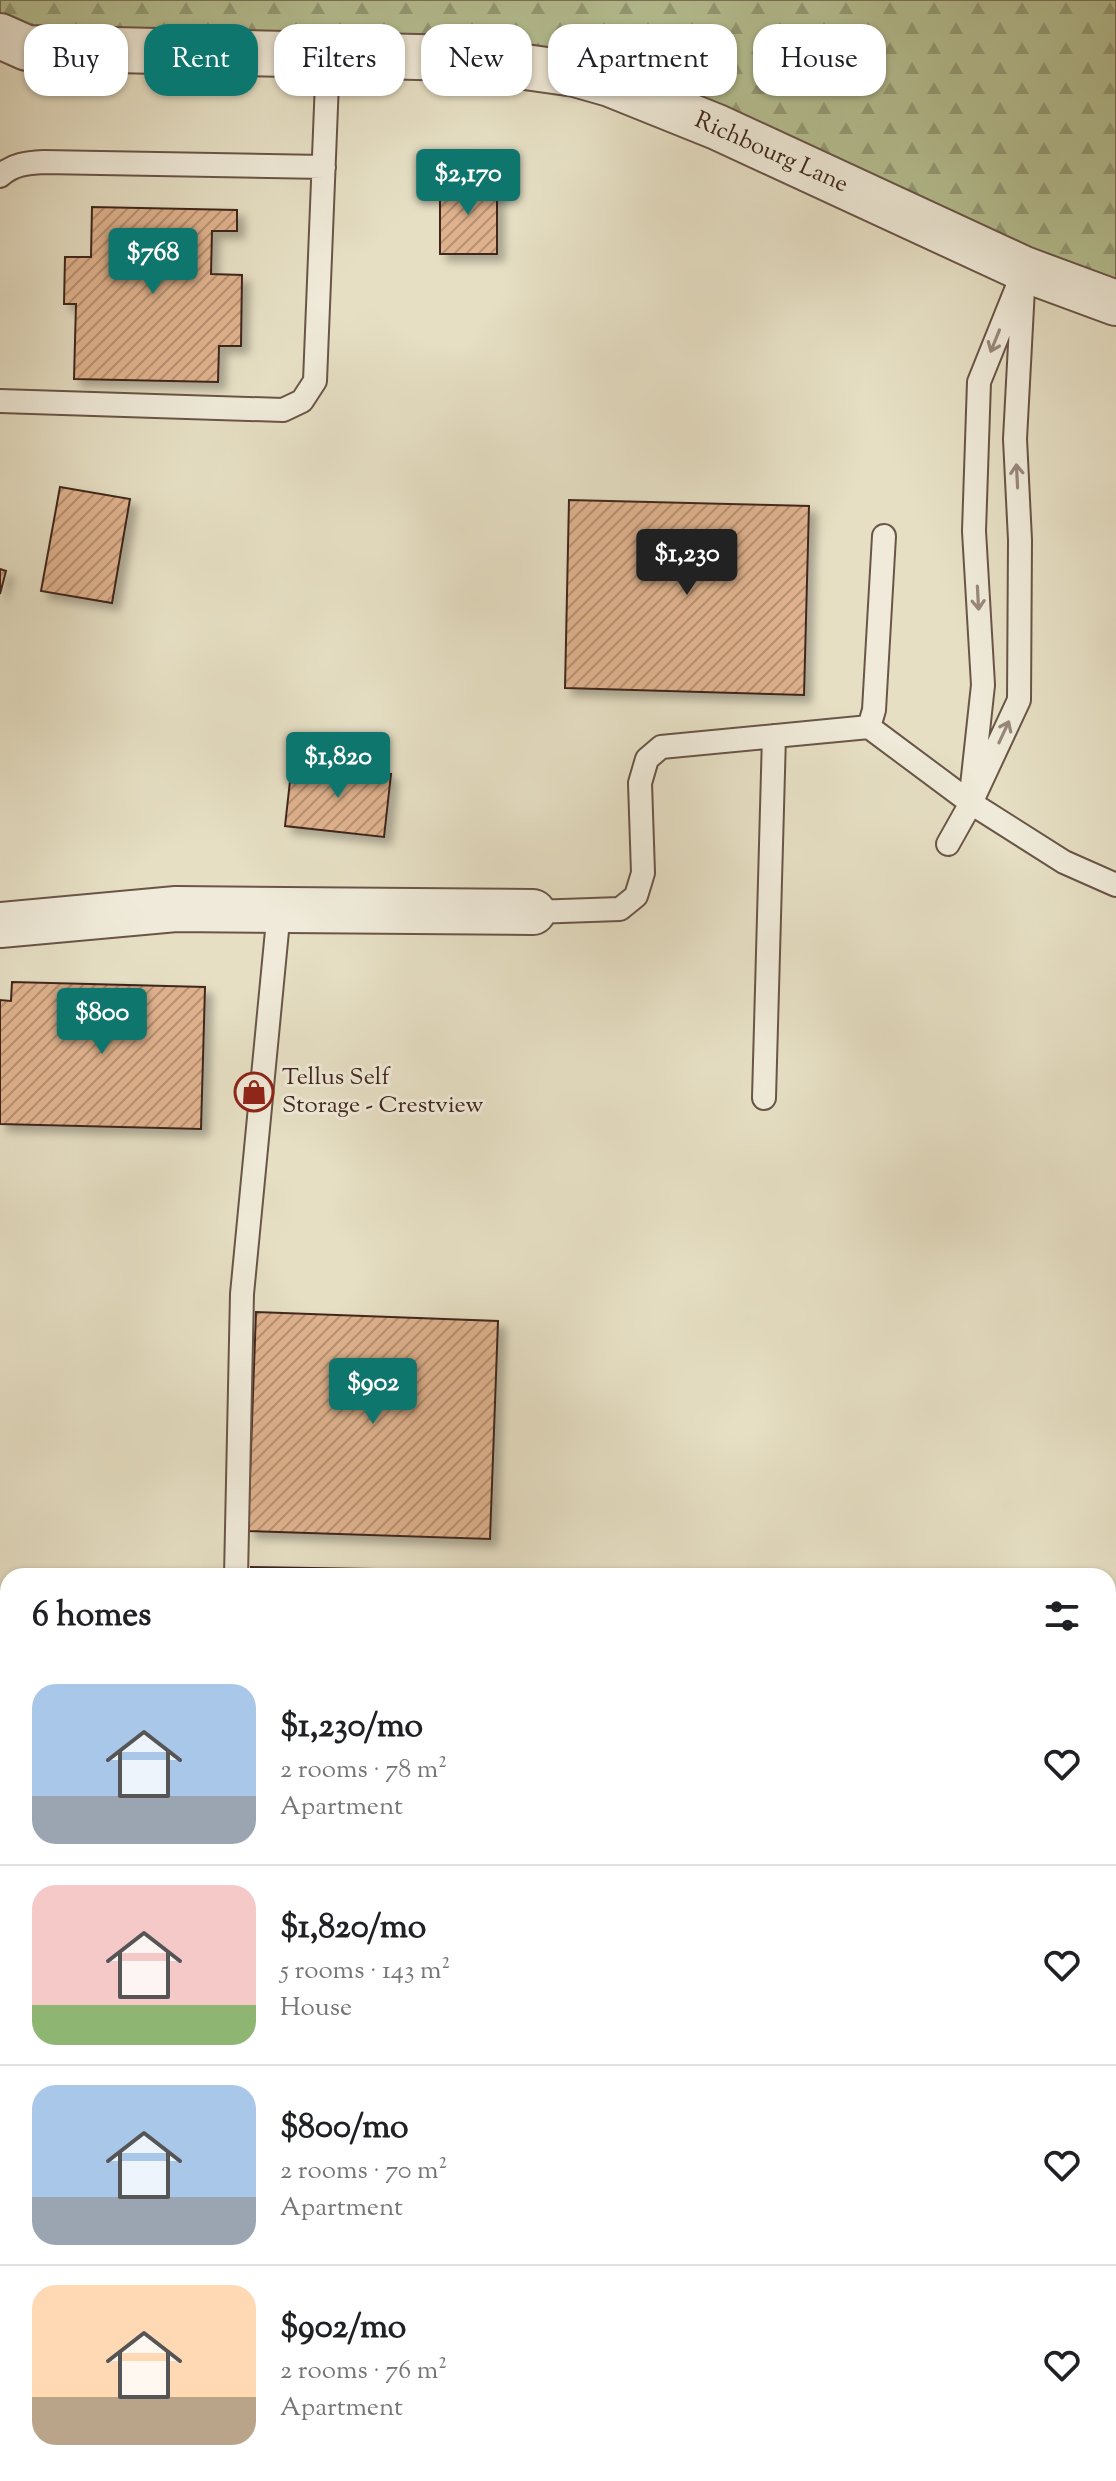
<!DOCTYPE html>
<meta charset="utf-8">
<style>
:root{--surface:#fff;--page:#f6f6f6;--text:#202124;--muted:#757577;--line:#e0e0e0;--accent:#0f766e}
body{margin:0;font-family:"Sorts Mill Goudy",serif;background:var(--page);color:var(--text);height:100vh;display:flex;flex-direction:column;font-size:30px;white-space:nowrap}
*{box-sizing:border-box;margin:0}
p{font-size:26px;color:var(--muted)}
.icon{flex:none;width:44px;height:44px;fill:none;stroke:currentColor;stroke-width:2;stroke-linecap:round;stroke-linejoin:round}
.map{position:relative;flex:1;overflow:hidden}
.details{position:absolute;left:0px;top:1568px;width:1116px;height:914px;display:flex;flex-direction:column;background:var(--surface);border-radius:24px 24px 0 0;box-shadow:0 2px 6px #0004}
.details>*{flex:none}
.banner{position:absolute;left:24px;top:24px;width:1068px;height:72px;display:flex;gap:16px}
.price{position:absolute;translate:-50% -68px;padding:0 18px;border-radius:8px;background:var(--accent);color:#fff;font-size:26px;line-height:52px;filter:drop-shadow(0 2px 4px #0008)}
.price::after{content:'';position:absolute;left:50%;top:48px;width:24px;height:18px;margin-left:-12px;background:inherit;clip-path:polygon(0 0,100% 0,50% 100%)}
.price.current{background:#222;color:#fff}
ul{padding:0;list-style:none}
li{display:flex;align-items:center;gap:24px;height:200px;padding:0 32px}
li+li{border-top:2px solid var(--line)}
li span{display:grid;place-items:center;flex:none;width:224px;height:160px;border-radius:24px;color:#555}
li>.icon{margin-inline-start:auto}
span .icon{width:96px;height:96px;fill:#fffc;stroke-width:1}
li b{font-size:34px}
h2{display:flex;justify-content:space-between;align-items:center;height:96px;padding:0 32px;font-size:34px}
.pill{padding:0 28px;border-radius:24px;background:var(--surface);box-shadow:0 2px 6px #0004;font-size:28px;line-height:72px}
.pill.current{background:var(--accent);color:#fff}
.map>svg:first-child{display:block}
.forest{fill:url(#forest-firs);stroke:#7b7458;stroke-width:2}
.wetland{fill:url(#wetland-marsh);stroke:#7b7458;stroke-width:2}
.park{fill:url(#park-crowns);stroke:#7b7458;stroke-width:2}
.building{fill:url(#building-hatch);stroke:#40271d;stroke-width:2;filter:url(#shadow)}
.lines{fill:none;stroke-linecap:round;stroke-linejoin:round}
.service-casing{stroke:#6a5547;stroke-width:26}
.minor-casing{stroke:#6a5547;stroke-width:48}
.service{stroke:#efead9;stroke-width:22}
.minor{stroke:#efead9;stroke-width:44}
.oneway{stroke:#98887b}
.labels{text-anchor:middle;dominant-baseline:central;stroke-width:6;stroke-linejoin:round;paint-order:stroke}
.street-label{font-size:24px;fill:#40271d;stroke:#efead9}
.poi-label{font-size:24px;fill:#40271d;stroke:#efead9;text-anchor:start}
</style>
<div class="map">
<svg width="1116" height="2481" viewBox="0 0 1116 2481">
<defs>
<pattern id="forest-firs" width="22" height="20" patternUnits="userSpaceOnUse" patternTransform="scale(2)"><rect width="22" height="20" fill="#b6c194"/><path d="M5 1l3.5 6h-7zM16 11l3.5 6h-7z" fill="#959d78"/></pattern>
<pattern id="wetland-marsh" width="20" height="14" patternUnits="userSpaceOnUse" patternTransform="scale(2)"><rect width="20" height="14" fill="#b6c194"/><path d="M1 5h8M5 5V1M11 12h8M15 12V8" fill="none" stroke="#959d78"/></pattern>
<pattern id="park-crowns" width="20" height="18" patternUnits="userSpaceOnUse" patternTransform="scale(2)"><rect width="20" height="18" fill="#b6c194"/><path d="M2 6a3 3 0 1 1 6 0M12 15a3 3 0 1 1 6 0" fill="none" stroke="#959d78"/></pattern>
<pattern id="building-hatch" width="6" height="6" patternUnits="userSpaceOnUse" patternTransform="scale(2)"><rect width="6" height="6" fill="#dfb28d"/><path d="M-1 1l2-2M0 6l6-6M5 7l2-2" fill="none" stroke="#b69173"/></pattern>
<filter id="shadow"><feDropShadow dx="7" dy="7" stdDeviation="4" flood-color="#0004"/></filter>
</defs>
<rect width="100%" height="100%" fill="#e6dfc4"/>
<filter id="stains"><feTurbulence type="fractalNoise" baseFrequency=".0025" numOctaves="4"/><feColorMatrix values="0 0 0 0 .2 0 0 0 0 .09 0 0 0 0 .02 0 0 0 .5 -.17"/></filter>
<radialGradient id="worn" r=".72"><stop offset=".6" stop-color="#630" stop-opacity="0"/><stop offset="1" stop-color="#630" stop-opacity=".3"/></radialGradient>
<path class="forest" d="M 0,0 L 1116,0 L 1116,280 L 1031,248 L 580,53 L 461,36 L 15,31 L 0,29 Z
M 0,2238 L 8,2239 L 8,2314 L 0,2314 Z"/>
<path class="wetland" d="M 1116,2249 L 1116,2458 L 1108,2457 L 1108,2251 Z"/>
<path class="park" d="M 0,2333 L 8,2333 L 8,2474 L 535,2474 L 535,2481 L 0,2481 Z"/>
<path class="building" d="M 440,180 L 497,180 L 497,254 L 440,254 Z
M 92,207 L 237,210 L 237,231 L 212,231 L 211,274 L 242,275 L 241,346 L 219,346 L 218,382 L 74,379 L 76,304 L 64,304 L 65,257 L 91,257 Z
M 60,487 L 130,499 L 112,603 L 41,591 Z
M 569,500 L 809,506 L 804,695 L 565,688 Z
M 0,569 L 6,571 L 0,594 Z
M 292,763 L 391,774 L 384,837 L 285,826 Z
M 12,982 L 205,987 L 201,1129 L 0,1124 L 0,1000 L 11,1001 Z
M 256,1312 L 498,1321 L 490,1539 L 248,1531 Z
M 251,1567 L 497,1571 L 497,1576 L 251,1576 Z
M 8,1746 L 8,1790 L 0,1791 L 0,1748 Z
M 0,2093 L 8,2093 L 8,2163 L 0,2162 Z
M 641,2474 L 721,2474 L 721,2481 L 655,2481 L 641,2480 Z"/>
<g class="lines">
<g class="service-casing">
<path id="service" d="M 0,176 C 13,164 27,163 44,162 L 324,167
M 0,401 L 283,410 L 302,401 L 315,381 L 328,57
M 869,727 L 874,710 L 884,536
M 972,786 L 983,685 L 974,531 L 979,382 L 1018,285
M 948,844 L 971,803 L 1019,700 L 1020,540 L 1015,439 L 1024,269
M 533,912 L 620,909 L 636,896 L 643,873 L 640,783 L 647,759 L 661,747 L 869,727 L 971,803 L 1064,862 L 1116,885
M 764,1098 L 774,736
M 236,1576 L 242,1294 L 279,910"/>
</g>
<g class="minor-casing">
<path id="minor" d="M 0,36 L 27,48 L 461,58 L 575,74 L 610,84 L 717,127 L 1024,269 L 1116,303
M 0,925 L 176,909 L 533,912
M 0,1917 L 8,1917
M 579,2481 L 580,2474"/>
</g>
<use href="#service" class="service"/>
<use href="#minor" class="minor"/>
</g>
<defs><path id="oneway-shaft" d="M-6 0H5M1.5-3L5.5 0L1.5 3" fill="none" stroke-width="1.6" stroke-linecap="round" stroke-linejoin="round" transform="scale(2)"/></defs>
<g class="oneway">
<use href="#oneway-shaft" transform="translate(995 341) rotate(112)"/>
<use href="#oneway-shaft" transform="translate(1017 476) rotate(-93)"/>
<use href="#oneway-shaft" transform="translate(978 598) rotate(87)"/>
<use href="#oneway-shaft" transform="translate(1004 732) rotate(-65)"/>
</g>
<defs>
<g id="shop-ring" transform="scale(2)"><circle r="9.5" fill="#efead9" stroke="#8f2418" stroke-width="1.5"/><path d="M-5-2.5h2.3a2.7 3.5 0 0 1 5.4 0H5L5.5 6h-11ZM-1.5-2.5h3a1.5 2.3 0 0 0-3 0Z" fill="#8f2418"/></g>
</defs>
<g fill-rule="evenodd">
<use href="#shop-ring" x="254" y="1092"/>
</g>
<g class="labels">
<g class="street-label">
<text transform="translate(771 153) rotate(24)">Richbourg Lane</text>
</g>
<g class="poi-label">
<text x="282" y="1078">Tellus Self<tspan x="282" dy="28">Storage - Crestview</tspan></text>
</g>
</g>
<rect width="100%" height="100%" filter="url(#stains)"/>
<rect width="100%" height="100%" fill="url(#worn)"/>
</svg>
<b class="price" style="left:468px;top:217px">$2,170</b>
<b class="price" style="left:153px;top:296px">$768</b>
<b class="price current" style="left:687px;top:597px">$1,230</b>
<b class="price" style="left:338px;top:800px">$1,820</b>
<b class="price" style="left:102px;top:1056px">$800</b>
<b class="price" style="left:373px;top:1426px">$902</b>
<div class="banner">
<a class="pill">Buy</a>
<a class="pill current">Rent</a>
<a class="pill">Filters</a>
<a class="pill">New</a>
<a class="pill">Apartment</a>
<a class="pill">House</a>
</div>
<section class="details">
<h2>6 homes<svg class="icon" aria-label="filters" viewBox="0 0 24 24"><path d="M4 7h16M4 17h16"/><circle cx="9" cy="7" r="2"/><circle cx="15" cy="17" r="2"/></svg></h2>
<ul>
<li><span style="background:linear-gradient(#a9c7e8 70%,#9aa5b1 0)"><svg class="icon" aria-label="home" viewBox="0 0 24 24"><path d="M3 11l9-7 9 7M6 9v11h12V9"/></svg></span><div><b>$1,230/mo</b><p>2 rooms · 78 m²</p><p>Apartment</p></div><svg class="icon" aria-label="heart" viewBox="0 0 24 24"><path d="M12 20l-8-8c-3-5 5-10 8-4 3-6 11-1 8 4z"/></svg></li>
<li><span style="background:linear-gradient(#f6c9c9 75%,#8fb573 0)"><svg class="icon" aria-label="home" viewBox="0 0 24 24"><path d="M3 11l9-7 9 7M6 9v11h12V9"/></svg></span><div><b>$1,820/mo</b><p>5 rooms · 143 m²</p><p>House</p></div><svg class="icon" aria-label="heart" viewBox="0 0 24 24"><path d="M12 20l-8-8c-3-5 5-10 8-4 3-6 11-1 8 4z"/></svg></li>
<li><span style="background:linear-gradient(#a9c7e8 70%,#9aa5b1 0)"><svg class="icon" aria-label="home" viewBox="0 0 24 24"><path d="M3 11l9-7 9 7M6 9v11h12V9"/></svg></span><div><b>$800/mo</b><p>2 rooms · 70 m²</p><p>Apartment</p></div><svg class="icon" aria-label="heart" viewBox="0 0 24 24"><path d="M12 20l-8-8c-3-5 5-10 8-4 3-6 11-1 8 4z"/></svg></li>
<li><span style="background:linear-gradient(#ffd9b3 70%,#b9a48a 0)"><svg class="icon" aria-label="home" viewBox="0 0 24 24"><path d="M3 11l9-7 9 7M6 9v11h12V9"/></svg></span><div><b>$902/mo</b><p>2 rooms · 76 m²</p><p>Apartment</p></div><svg class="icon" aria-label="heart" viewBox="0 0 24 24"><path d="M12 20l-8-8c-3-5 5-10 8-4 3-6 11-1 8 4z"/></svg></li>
</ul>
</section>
</div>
